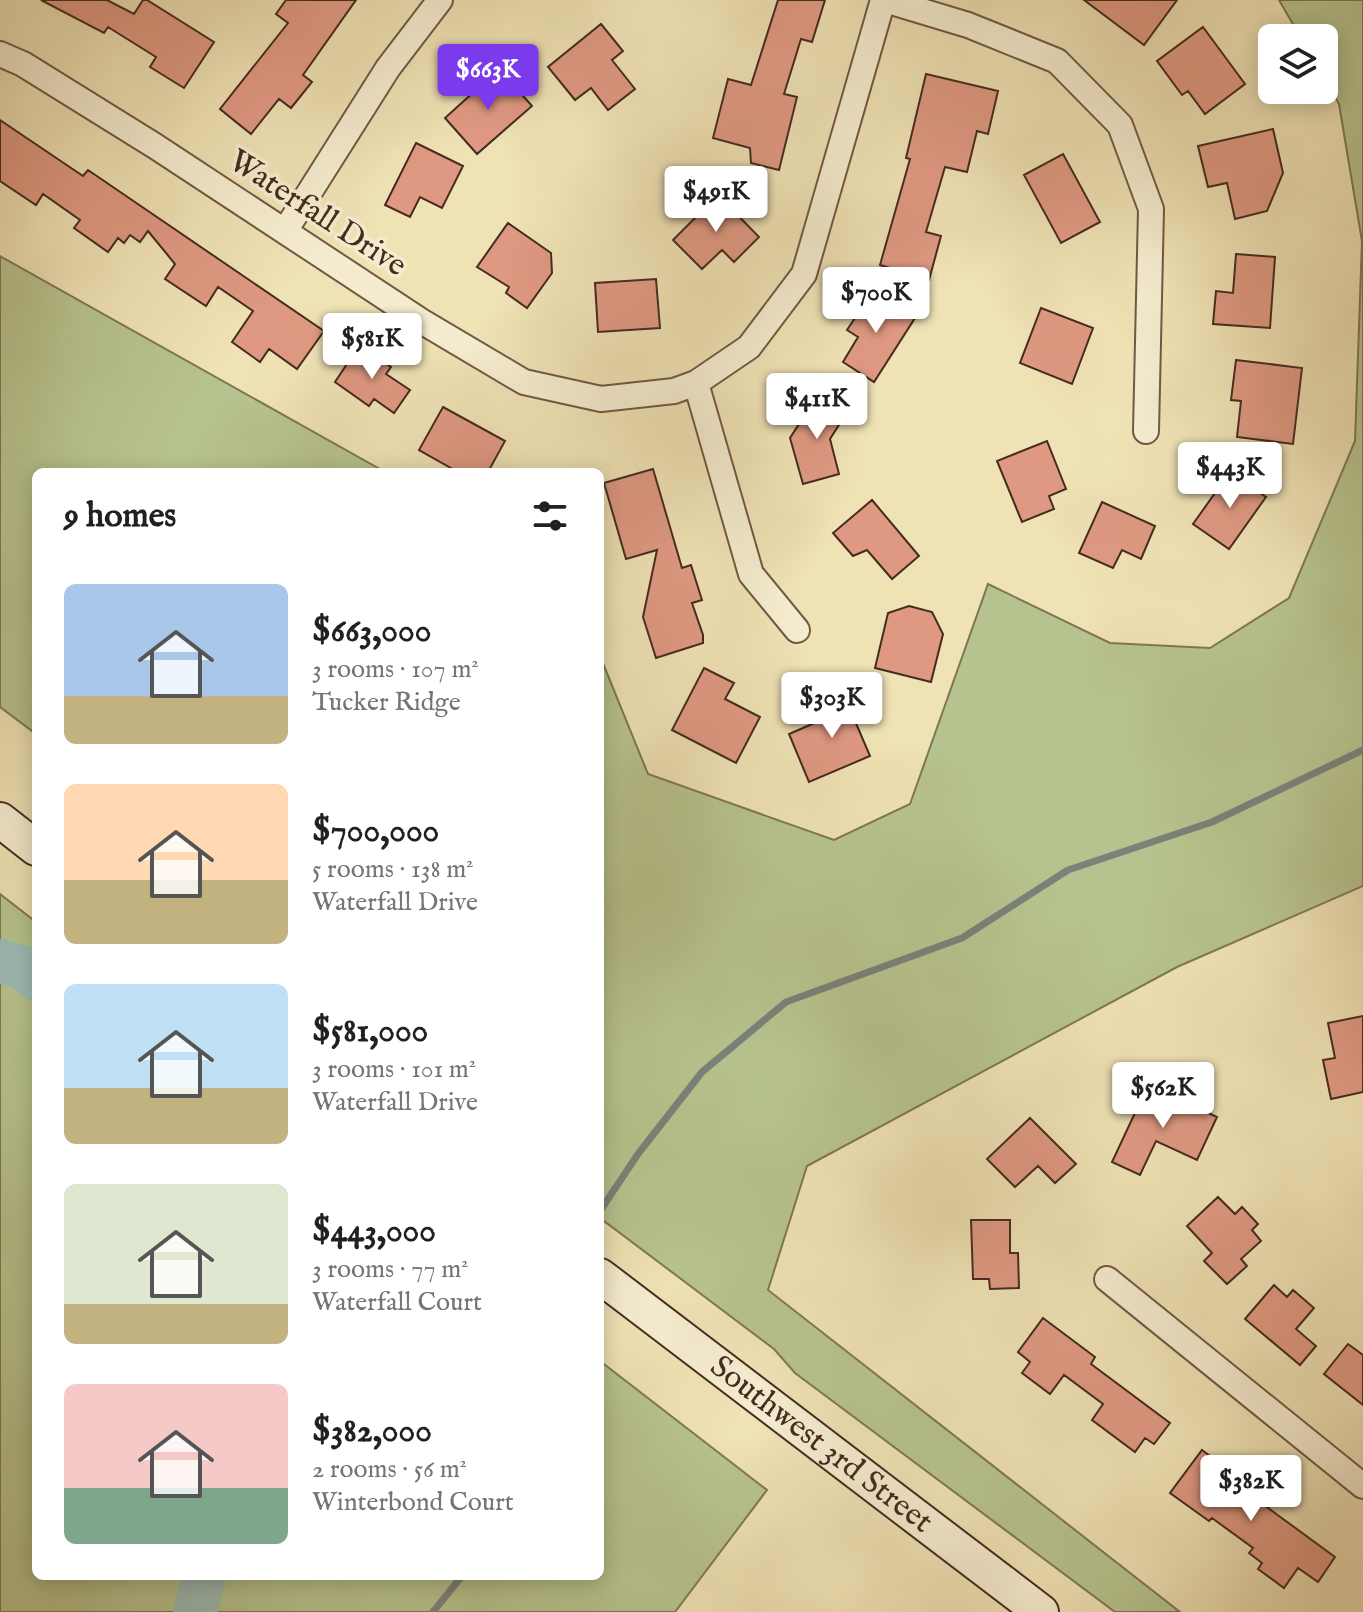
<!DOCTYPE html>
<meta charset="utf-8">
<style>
:root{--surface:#fff;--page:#f6f6f6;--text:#202124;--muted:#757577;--accent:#7c3aed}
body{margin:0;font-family:"IM FELL English",serif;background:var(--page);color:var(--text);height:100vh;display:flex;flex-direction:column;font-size:30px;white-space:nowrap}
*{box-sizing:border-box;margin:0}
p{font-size:26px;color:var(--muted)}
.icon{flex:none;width:44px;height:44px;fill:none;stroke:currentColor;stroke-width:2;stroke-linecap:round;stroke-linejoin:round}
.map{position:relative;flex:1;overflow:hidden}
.drawer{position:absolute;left:32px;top:468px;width:572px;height:1112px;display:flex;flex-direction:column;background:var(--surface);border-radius:12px;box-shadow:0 4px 20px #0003}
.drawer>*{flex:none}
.controls{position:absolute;left:1258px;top:24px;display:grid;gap:16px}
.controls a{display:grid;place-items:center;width:80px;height:80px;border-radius:12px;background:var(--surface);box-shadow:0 4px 20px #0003;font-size:40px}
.price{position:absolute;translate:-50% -68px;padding:0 18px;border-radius:8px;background:#fff;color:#222;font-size:26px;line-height:52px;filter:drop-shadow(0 2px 4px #0008)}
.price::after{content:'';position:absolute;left:50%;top:48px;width:24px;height:18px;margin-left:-12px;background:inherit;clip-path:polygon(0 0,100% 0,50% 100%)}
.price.on{background:var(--accent);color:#fff}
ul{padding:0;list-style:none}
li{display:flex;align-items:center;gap:24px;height:200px;padding:0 32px}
li span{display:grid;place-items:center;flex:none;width:224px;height:160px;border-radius:12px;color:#555}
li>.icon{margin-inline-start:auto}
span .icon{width:96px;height:96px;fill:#fffc;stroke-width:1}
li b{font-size:34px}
h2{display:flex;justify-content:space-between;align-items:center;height:96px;padding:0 32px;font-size:34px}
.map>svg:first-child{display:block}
.green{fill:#b7c38e;stroke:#7e7757;stroke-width:2}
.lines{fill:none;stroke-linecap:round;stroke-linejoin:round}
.stream{stroke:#7a827a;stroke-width:7}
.river{stroke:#9dbcb6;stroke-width:44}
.building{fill:#df9982;stroke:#452b20;stroke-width:2}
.street-casing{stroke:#705945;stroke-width:28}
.secondary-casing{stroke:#452b20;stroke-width:38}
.street{stroke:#f5eccf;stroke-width:24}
.secondary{stroke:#f5eccf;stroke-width:34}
.labels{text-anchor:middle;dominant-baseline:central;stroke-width:7;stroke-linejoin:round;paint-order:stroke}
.street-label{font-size:32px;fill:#452b20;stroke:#f5eccf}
</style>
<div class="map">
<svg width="1363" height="1612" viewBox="0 0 1363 1612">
<rect width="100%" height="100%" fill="#efe2b5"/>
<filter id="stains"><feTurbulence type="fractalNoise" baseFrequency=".0025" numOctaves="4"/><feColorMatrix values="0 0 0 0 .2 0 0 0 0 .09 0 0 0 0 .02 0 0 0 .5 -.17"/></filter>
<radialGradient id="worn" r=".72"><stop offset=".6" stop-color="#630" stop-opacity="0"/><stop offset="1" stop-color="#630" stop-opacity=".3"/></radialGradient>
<path class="green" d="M 1279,0 L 1363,0 L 1363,886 L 1177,967 L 807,1166 L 768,1290 L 1180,1612 L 1115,1612 L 795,1373 L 774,1349 L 600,1218 L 600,656 L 648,774 L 834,840 L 910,804 L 988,584 L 1110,643 L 1210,648 L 1289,598 L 1355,441 L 1362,241 L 1339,104 L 1324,77 L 1324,38 L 1301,38 Z
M 0,256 L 385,472 L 36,472 L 36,734 L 0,707 Z
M 0,894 L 36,922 L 36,1576 L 600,1576 L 600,1361 L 767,1490 L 675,1612 L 0,1612 Z"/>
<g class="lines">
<path class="stream" d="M 600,1211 L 638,1154 L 702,1072 L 786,1002 L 962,938 L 1068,870 L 1212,822 L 1363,750
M 433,1612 L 462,1576"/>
<path class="river" d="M 0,961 L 22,967 L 36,979
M 195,1612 L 204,1576"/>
</g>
<path class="building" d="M 41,0 L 107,0 L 134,14 L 143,0 L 147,0 L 214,42 L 184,88 L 150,67 L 156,57 L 108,27 L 104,33 Z
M 286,0 L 356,0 L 303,75 L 312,82 L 291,108 L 279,99 L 251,134 L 220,109 L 288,23 L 276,14 Z
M 778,0 L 825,0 L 812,42 L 801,39 L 784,94 L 797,97 L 779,170 L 751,163 L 750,148 L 713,138 L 728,79 L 751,85 Z
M 1084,0 L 1177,0 L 1144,45 Z
M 601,24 L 623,51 L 612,60 L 635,89 L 608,110 L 591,88 L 575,100 L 548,67 Z
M 1203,27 L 1245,84 L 1205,114 L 1188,91 L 1182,95 L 1157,61 Z
M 499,69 L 532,106 L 477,154 L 445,118 Z
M 926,74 L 998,91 L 988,134 L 977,131 L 967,172 L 945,167 L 926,232 L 941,236 L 929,280 L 880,265 L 910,159 L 906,158 Z
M 0,120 L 83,176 L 88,170 L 324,331 L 297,369 L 269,349 L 260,362 L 232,342 L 253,311 L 218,287 L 206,306 L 165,279 L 175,264 L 148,231 L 140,242 L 130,235 L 124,243 L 118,238 L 108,252 L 74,228 L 80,220 L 43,194 L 36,205 L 0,181 Z
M 1273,129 L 1283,173 L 1267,211 L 1235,219 L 1227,183 L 1208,187 L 1198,146 Z
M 416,143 L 463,166 L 442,208 L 420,197 L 410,217 L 385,205 Z
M 1063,154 L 1100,222 L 1061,243 L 1024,175 Z
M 718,195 L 759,237 L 734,262 L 722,250 L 702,269 L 673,240 Z
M 508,223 L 551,253 L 552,273 L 527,308 L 506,293 L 509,287 L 477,267 Z
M 1236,254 L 1275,257 L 1270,328 L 1213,324 L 1216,291 L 1233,293 Z
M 656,279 L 660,328 L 598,332 L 595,283 Z
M 873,291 L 915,318 L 874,382 L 843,362 L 858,337 L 847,330 Z
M 1041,308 L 1093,328 L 1072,384 L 1020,363 Z
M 359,346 L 391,367 L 386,374 L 410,390 L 394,413 L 374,399 L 369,406 L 335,382 Z
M 1236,360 L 1302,368 L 1293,444 L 1237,437 L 1241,401 L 1231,400 Z
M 818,395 L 846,414 L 830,439 L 839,474 L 803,484 L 790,438 Z
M 443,407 L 505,441 L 488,472 L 458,472 L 419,450 Z
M 1047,441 L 1066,489 L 1049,496 L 1054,509 L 1022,522 L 997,461 Z
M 653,469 L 682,568 L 691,565 L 702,600 L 692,603 L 703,635 L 703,643 L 656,658 L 643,617 L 657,550 L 626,559 L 604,483 Z
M 1230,472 L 1266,497 L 1229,549 L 1193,524 Z
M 872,500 L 919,556 L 892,579 L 867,550 L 853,556 L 833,533 Z
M 1102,502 L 1155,526 L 1141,559 L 1122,550 L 1113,568 L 1079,553 Z
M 909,606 L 932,612 L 943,634 L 931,682 L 875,668 L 888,613 Z
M 704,668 L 734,683 L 725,699 L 760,717 L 736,763 L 672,730 Z
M 856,694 L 865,717 L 855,721 L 870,756 L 809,782 L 789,734 L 826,718 L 822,709 Z
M 1363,1016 L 1363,1092 L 1331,1099 L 1323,1060 L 1335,1058 L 1328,1023 Z
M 1148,1085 L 1217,1117 L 1197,1160 L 1156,1141 L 1140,1175 L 1112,1162 Z
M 1030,1118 L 1076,1164 L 1055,1183 L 1038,1166 L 1015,1187 L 987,1159 Z
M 1218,1197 L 1235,1214 L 1242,1207 L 1258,1224 L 1252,1230 L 1261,1241 L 1241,1259 L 1247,1266 L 1227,1284 L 1204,1261 L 1212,1253 L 1187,1226 Z
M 971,1220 L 1010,1220 L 1010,1253 L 1018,1253 L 1019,1288 L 990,1289 L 989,1279 L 973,1279 Z
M 1274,1285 L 1287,1297 L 1293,1290 L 1314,1308 L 1296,1329 L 1316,1346 L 1300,1365 L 1245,1319 Z
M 1043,1318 L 1095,1357 L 1091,1364 L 1170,1423 L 1154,1444 L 1145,1438 L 1135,1452 L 1092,1420 L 1103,1404 L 1064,1375 L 1050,1394 L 1022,1373 L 1030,1362 L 1018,1352 Z
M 1348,1344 L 1363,1355 L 1363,1405 L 1324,1374 Z
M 1202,1450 L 1223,1466 L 1219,1472 L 1335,1557 L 1318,1582 L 1298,1568 L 1284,1588 L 1258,1569 L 1262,1563 L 1249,1553 L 1253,1548 L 1212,1518 L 1209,1521 L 1170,1493 Z"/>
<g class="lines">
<g class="street-casing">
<path id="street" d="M 885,0 L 968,25 L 1057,61 L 1120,125 L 1151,209 L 1146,431
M 0,54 L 23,64 L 155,146 L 421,321 L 524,382 L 601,399 L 674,391 L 696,383 L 749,347 L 804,274 L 883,0
M 285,231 L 388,68 L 440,0
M 696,383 L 751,574 L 797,630
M 1107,1279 L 1363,1486"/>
</g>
<g class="secondary-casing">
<g id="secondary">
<path d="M 0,820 L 36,848"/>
<path id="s1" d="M 600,1276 L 1041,1612"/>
</g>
</g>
<use href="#street" class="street"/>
<use href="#secondary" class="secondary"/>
</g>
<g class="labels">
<g class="street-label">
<text transform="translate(317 214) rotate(33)">Waterfall Drive</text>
<text stroke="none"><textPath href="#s1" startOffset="278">Southwest 3rd Street</textPath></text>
</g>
</g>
<rect width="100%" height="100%" filter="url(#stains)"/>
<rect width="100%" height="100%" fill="url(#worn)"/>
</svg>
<div class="controls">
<a><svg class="icon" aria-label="layers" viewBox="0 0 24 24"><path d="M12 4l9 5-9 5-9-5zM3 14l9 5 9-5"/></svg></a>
</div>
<b class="price on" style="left:488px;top:112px">$663K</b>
<b class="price" style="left:716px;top:234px">$491K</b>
<b class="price" style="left:876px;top:335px">$700K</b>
<b class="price" style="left:372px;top:381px">$581K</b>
<b class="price" style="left:817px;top:441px">$411K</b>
<b class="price" style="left:1230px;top:510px">$443K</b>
<b class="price" style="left:832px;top:740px">$303K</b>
<b class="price" style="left:1163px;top:1130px">$562K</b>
<b class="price" style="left:1251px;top:1523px">$382K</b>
<section class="drawer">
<h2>9 homes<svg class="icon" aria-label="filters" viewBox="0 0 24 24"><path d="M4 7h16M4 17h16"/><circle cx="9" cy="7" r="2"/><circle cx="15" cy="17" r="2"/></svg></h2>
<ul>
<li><span style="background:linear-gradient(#a9c7e8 70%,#c2b280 0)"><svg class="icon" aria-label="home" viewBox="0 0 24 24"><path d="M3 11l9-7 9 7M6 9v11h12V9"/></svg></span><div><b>$663,000</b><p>3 rooms · 107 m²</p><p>Tucker Ridge</p></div></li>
<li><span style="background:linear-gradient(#ffd9b3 60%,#c2b280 0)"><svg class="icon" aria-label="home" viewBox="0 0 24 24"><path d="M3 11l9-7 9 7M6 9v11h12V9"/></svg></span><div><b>$700,000</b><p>5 rooms · 138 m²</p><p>Waterfall Drive</p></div></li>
<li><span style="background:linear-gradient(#bfe0f5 65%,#c2b280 0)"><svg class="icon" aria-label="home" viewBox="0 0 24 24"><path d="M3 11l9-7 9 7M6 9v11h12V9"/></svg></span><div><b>$581,000</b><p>3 rooms · 101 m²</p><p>Waterfall Drive</p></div></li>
<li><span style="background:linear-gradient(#dfe7d0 75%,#c2b280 0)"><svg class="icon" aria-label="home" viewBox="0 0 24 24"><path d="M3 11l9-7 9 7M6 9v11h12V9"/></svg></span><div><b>$443,000</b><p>3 rooms · 77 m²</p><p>Waterfall Court</p></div></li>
<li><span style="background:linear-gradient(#f6c9c9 65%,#7fa58c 0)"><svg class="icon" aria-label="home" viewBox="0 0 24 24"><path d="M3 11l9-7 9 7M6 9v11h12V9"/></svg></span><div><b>$382,000</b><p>2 rooms · 56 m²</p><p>Winterbond Court</p></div></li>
</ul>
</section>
</div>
